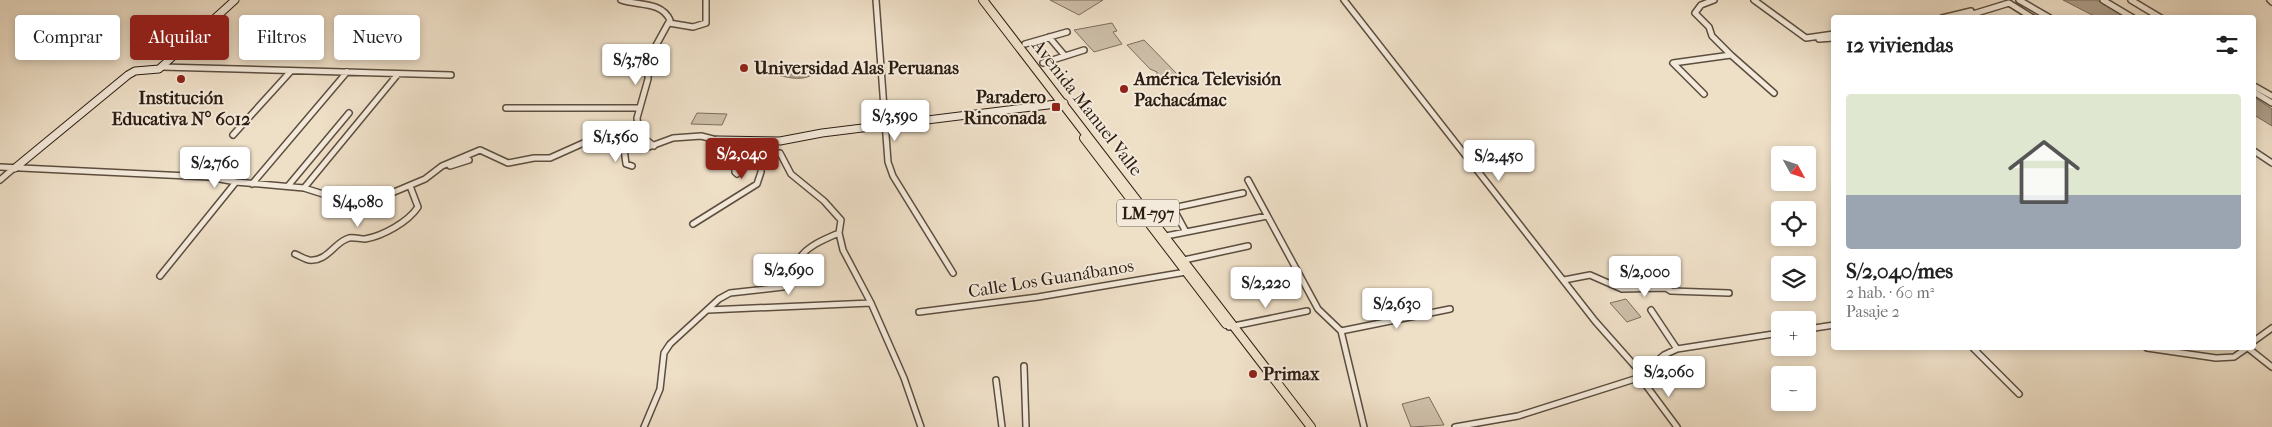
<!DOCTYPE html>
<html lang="es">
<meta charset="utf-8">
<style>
:root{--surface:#fff;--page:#f2f2f2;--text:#222;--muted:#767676;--line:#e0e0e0;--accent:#8f2418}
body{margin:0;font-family:"IM FELL French Canon",serif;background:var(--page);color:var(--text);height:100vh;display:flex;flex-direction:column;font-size:19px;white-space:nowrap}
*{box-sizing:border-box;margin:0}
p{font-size:16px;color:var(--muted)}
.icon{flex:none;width:28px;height:28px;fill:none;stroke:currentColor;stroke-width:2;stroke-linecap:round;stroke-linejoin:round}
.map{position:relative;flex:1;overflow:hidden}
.panel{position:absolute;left:1831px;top:15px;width:425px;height:335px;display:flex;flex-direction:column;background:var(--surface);border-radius:5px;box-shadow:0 2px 8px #0003}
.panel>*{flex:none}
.guide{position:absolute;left:15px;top:15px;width:475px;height:45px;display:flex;gap:10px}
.needle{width:32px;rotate:130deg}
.tools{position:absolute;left:1771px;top:146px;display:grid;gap:10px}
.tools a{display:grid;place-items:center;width:45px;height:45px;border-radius:5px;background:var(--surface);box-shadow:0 2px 8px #0003;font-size:25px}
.price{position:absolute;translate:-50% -42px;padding:0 11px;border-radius:5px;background:#fff;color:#222;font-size:16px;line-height:32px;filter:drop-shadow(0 1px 2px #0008)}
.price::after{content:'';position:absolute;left:50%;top:30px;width:15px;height:11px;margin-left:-8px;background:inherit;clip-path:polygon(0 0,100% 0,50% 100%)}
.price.active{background:var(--accent);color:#fff}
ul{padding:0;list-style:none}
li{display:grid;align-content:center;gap:10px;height:265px;padding:0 15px}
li+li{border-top:1px solid var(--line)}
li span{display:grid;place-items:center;height:155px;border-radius:5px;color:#555}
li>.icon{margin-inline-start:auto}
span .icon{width:90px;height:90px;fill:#fffc;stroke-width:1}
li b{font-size:21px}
h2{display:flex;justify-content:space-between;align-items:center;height:60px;padding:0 15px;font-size:21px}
.tag{padding:0 18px;border-radius:5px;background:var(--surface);box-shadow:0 2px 8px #0003;font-size:18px;line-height:45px}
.tag.active{background:var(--accent);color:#fff}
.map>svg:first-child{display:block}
.green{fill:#cdbea8;stroke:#7c6e5d}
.water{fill:#ac9d89;stroke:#796a59}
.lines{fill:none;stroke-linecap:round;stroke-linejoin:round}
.street-casing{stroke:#5c4e3f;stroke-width:8}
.secondary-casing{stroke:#2c1d12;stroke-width:9}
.primary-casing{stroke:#2c1d12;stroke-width:10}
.street{stroke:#f4eadb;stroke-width:5}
.secondary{stroke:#f4eadb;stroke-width:7}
.primary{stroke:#eedfc7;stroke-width:8}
.poi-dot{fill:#8f2418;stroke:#f4eadb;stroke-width:2}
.labels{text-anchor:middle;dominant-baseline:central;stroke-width:4;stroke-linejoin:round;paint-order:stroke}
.shield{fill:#f4eadb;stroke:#685a4e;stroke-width:1}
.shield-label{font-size:16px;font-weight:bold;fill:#2c1d12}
.poi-label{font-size:18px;font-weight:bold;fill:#2c1d12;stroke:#f4eadb;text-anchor:start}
.street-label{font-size:18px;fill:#2c1d12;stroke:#f4eadb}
</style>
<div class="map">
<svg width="2272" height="427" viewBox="0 0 2272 427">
<rect width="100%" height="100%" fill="#eedfc7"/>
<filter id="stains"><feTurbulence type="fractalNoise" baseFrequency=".004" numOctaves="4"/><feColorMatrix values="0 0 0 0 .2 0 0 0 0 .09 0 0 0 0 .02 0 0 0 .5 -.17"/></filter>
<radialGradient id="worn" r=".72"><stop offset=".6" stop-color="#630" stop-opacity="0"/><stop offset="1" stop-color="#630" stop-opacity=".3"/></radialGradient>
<path class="green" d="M 1050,0 L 1103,0 L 1079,15 Z
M 1112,23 L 1117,31 L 1113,32 L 1122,44 L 1094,52 L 1074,30 Z
M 1144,40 L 1179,76 L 1161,82 L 1157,78 L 1157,72 L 1150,69 L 1127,45 Z
M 697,113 L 727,114 L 722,125 L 691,124 Z
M 1626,299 L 1641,317 L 1627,322 L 1610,303 Z
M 1429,397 L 1444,425 L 1411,427 L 1402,404 Z"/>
<path class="water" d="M 2063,0 L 2097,0 L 2125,17 L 2096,17 Z
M 784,63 L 785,67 L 809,68 L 813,74 C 803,82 785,77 774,74 L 774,68 Z
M 2254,97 L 2272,109 L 2272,126 L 2254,115 Z"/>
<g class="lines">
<g class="street-casing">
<path id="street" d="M 621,0 C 638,6 661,1 670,20 L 648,60 L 648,79 L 637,118 L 639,134 L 654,146
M 876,0 L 888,162 L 893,176 L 953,273
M 1344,0 L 1595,321 L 1642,374 L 1642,380 L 1677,427
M 1754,0 L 1806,38 L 1834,34
M 2019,0 L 2050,18
M 2103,0 L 2133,18
M 2131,0 L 2161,18
M 2270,0 L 2272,2
M 1942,18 L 1971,11
M 1960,18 L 2009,3 L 2033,18
M 669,23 L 693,27 L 706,23 L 706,0
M 1049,37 L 1065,56
M 1819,39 L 1834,38
M 1025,44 L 1067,32
M 1731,55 L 1774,93
M 1043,63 L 1084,50
M 162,67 L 451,75
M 2254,86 L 2272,96
M 2254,92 L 2272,103
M 1704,94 L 1673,63 L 1731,55 L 1712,36 L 1709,27 L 1695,13 L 1701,5 L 1714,0
M 506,108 L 638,108
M 233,135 L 291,71
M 623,141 L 626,164 L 632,166
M 2254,151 L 2272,163
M 735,158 L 735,172 L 737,174
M 450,166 L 469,160
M 0,167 L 209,177 L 236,182 L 304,188 L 323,194 L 387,195 L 425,179 L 442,166 L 480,150 L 508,163 L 534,158 L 550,158 L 588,141 L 621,140 L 646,148 L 673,138 L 701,136 L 717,140 L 725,151 L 736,159 L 780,153 L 791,174 L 824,201 L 841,220 L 839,233 L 843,250 L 871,303 L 904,378 L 921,427
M 0,180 L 14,168
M 1248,180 L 1318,309 L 1341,331 L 1364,427
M 252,184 L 347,72
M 288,186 L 349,113
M 304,188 L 398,74
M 693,224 L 757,184 L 761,172 L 761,162 L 770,156
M 1186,232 L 1173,208 L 1243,193
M 1166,236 L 1267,216
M 295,254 C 300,256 304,259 309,260 C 328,262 334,242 349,238 C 354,237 360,239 365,239 C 383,236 408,222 418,207 L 410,186
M 1184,260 L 1248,246
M 160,276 L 236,182
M 1564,280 L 1590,275 L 1622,289 L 1666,288 L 1671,291 L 1729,293
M 708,310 L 871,303
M 1651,310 L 1677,349
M 919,312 L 1038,297 L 1186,272
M 1229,327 L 1307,311
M 1808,329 L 1834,325
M 1341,331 L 1450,309
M 2254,341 L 2272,328
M 1973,348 L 2019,394
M 2147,348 L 2216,358 L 2234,357 L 2247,348
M 2248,348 L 2272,367
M 1024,366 L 1026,427
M 1642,374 L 1664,355 L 1677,349 L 1780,333
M 996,380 L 1002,427
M 644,427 L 660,389 L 664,353 L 670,344 L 719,299 L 730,293 L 783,287 C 792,279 793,269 799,259 C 807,246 825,239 839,233
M 1455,427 L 1518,416 L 1641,377"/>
</g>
<g class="secondary-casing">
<path id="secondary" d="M 717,140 L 780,141 L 822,133 L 1064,103
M 15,168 L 128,75 L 135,71 L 159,69 L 235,0"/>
</g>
<g class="primary-casing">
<path id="primary" d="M 983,0 L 1311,427
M 1084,138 L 1226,324"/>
</g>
<use href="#street" class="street"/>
<use href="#secondary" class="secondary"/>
<use href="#primary" class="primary"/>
</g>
<g class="poi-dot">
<circle cx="744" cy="68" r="5"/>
<circle cx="181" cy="79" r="5"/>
<circle cx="1124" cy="89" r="5"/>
<rect x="1051" y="102" width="10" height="10" rx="2.5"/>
<circle cx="1253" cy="374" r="5"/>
</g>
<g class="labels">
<rect class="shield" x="1117" y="199.5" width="62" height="27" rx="4"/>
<g class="shield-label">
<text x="1148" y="213">LM-797</text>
</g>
<g class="poi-label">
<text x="754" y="68">Universidad Alas Peruanas</text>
<text x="1134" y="79">América Televisión<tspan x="1134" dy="21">Pachacámac</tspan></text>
<text x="1046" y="97" text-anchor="end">Paradero<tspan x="1046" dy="21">Rinconada</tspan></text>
<text x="181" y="98" text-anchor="middle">Institución<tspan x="181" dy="21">Educativa N° 6012</tspan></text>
<text x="1263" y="374">Primax</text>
</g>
<g class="street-label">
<text transform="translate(1087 108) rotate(52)">Avenida Manuel Valle</text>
<text transform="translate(1051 279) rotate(-9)">Calle Los Guanábanos</text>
</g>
</g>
<rect width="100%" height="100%" filter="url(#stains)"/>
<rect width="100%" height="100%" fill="url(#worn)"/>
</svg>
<div class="tools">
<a><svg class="needle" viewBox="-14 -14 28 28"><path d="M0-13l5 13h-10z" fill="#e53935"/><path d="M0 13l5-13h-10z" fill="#767676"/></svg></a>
<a><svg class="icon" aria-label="locate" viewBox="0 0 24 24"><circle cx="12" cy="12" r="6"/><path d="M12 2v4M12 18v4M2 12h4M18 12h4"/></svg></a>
<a><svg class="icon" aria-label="layers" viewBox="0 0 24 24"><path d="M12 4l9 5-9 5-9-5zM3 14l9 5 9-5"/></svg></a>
<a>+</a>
<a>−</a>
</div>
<b class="price" style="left:636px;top:86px">S/3,780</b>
<b class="price" style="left:895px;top:142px">S/3,590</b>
<b class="price" style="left:616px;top:163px">S/1,560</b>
<b class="price active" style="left:742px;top:180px">S/2,040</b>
<b class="price" style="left:1499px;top:182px">S/2,450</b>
<b class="price" style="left:215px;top:189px">S/2,760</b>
<b class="price" style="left:358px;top:228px">S/4,080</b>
<b class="price" style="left:789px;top:296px">S/2,690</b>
<b class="price" style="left:1645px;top:298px">S/2,000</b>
<b class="price" style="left:1266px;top:309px">S/2,220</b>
<b class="price" style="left:1397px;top:330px">S/2,630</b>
<b class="price" style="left:1669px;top:398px">S/2,060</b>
<div class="guide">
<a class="tag">Comprar</a>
<a class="tag active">Alquilar</a>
<a class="tag">Filtros</a>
<a class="tag">Nuevo</a>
</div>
<section class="panel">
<h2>12 viviendas<svg class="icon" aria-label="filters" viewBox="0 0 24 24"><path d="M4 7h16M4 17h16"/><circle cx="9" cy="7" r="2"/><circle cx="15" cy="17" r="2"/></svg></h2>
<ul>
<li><span style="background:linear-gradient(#dfe7d0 65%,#9aa5b1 0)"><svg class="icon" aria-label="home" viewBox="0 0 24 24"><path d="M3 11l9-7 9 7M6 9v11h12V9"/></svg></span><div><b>S/2,040/mes</b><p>2 hab. · 60 m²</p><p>Pasaje 2</p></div></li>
</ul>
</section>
</div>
